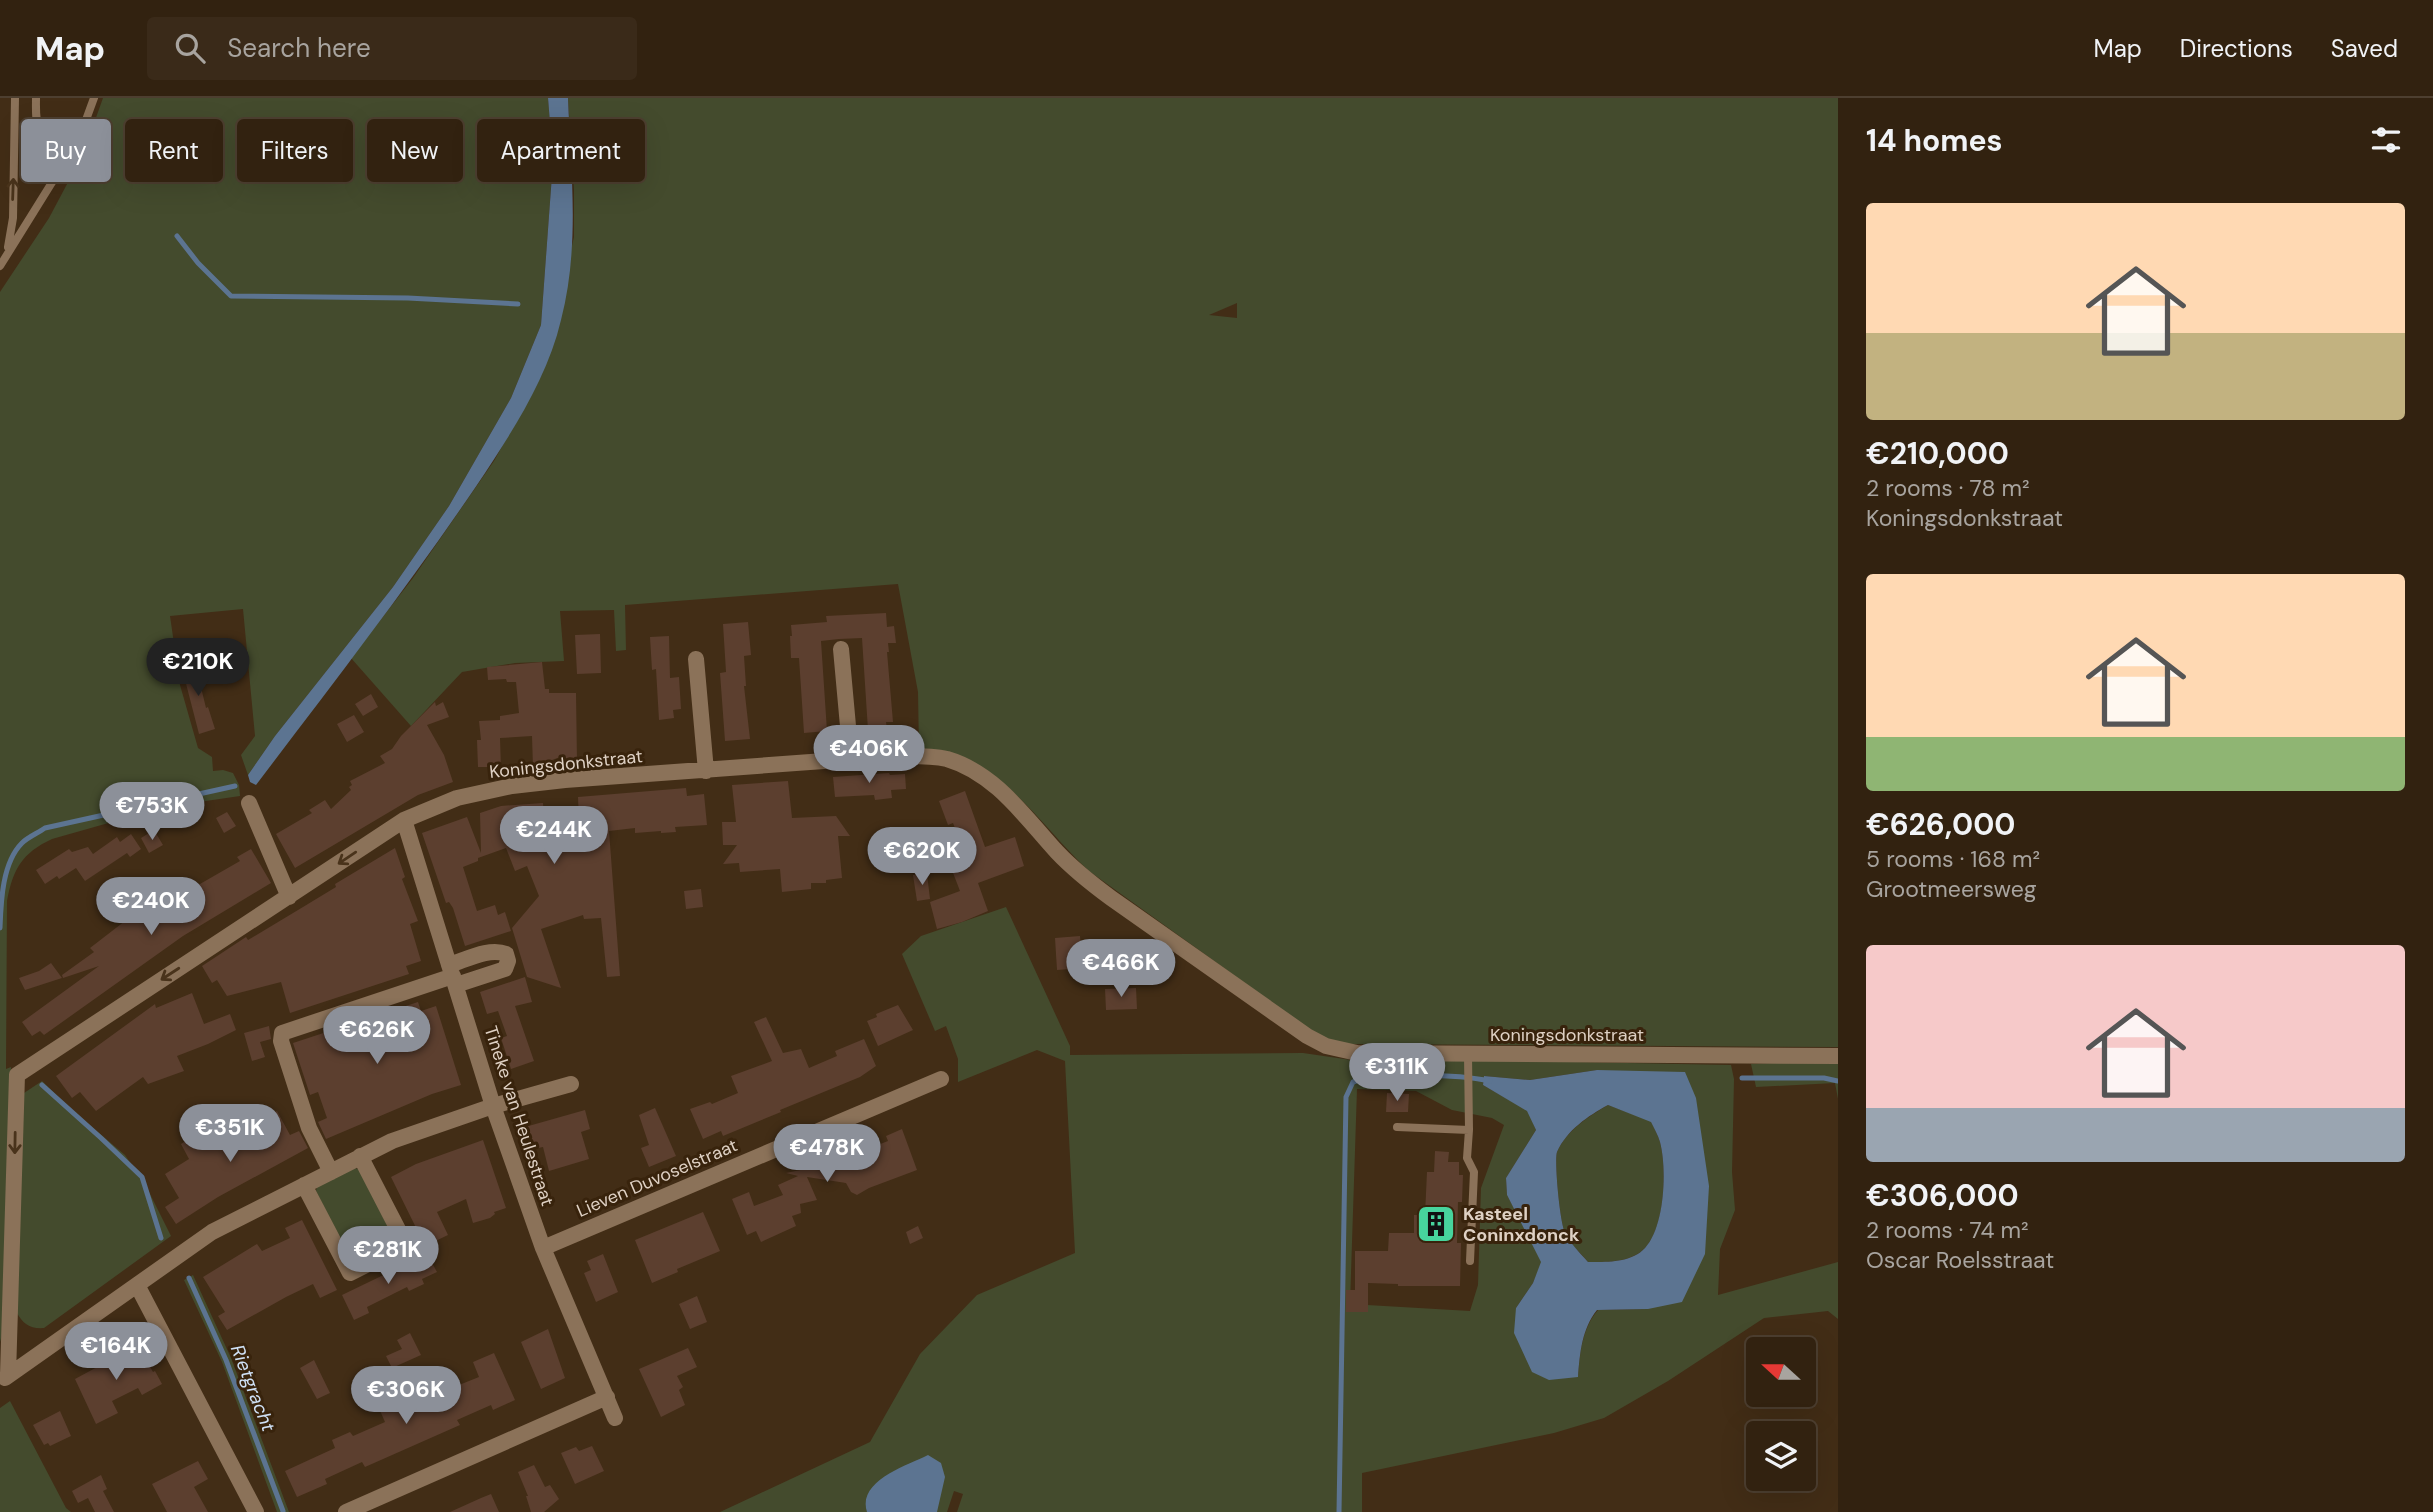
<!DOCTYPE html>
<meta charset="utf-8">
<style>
:root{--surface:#322210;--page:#3a2a19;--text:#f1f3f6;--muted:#a8a49f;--line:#4d3f30;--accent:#8c9099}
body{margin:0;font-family:"DM Sans",sans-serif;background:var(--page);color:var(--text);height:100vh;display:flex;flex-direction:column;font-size:26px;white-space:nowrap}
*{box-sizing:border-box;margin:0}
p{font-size:23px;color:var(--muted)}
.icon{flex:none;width:38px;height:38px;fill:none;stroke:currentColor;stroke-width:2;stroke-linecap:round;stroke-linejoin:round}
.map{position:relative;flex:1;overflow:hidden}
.details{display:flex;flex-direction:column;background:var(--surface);width:595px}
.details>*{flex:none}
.banner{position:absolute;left:21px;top:21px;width:665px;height:63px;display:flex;gap:14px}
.needle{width:46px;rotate:291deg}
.buttons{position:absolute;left:1746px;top:1239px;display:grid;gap:14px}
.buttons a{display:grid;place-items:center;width:70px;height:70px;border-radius:7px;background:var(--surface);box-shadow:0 7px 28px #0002,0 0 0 2px var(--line);font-size:35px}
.price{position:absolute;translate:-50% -60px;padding:0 16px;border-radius:24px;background:var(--accent);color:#fff;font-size:23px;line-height:46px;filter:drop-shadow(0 2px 4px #0008)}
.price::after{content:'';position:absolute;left:50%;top:42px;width:21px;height:16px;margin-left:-10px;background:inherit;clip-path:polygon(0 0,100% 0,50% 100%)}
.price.selected{background:#222;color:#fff}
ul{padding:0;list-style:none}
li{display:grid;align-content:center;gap:14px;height:371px;padding:0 28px}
li span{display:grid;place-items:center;height:217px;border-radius:7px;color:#555}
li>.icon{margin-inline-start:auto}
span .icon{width:126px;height:126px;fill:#fffc;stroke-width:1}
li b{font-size:30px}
h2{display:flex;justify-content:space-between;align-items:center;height:84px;padding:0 28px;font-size:30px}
.tag{padding:0 24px;border-radius:7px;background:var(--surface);box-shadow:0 7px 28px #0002,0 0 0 2px var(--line);font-size:24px;line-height:63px}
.tag.selected{background:var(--accent);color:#fff}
header{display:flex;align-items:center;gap:42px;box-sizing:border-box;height:98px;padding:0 35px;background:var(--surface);border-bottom:2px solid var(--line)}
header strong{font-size:33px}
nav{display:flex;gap:38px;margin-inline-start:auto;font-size:24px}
.search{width:490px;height:63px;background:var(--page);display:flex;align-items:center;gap:18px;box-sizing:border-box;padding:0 24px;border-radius:7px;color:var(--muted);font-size:26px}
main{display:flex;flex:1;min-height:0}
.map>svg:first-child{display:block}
.green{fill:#444b2d;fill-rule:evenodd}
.water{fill:#5c7491;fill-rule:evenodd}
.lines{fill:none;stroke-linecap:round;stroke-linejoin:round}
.stream{stroke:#5c7491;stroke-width:5}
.building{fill:#5c3f2f}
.lane{stroke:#8b7259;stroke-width:8}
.street{stroke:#8b7259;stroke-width:16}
.oneway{stroke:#49331b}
.labels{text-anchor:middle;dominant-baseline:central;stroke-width:6;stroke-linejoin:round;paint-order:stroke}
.street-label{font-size:18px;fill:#dfd1c4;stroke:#38230c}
.poi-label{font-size:18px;font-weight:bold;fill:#dfd1c4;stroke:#38230c;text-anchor:start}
.water-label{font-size:19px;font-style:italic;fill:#cfe0f5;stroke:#38230c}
</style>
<header>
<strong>Map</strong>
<div class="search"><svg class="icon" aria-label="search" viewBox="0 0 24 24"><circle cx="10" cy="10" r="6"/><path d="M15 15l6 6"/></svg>Search here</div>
<nav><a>Map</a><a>Directions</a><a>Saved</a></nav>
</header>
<main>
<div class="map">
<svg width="1838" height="1414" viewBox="0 0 1838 1414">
<rect width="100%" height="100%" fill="#422d16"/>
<path class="green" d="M 103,0 L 548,0 L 553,63 L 541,227 L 511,300 L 449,408 L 393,489 L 275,638 L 248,677 L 241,657 L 255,638 L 243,511 L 170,518 L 180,587 L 198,650 L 212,659 L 213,673 L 223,672 L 233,675 L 239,687 L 240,698 L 165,709 L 52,741 C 22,755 13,771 7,803 L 6,971 L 11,969 L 4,1229 L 0,1244 L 0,194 L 49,120 L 83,56 Z
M 568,0 L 1838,0 L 1838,949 L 1342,946 L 1320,939 L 1089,773 C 1045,732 1010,675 951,655 C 941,651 929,652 919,651 L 918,594 L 898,486 L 625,507 L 626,552 L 616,553 L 614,512 L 560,513 L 564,563 L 515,565 L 462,574 L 411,628 L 351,560 L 413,480 L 494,363 L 542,276 L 574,139 L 574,93 ZM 1237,205 L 1237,220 L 1209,217 Z
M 1006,809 L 1070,948 L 1070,957 L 1303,955 L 1358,963 L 1470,962 L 1731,967 L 1734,981 L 1732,1074 L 1735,1112 L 1720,1151 L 1718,1197 L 1838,1164 L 1838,1221 L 1828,1213 L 1764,1220 L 1668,1283 L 1604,1320 L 1554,1335 L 1362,1375 L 1362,1414 L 957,1414 L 963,1396 L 954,1393 L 947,1414 L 720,1414 L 870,1344 L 920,1256 L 977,1197 L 1075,1155 L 1065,963 L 1037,952 L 958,984 L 958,961 L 946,928 L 935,933 L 902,856 L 921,838 ZM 1597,972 L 1696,1000 L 1648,1211 L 1598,1212 C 1582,1231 1580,1254 1578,1278 L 1516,1210 L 1533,1185 L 1542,1164 L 1507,1097 L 1506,1080 L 1536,1032 L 1528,1013 L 1483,987 L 1484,978 L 1530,982 ZM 1357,991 L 1416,993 L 1452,1012 L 1492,1020 L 1504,1027 L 1481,1090 L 1478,1187 L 1470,1213 L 1350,1206 Z
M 1838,962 L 1838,1001 L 1835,985 L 1756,989 L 1751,966 Z
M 42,983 L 73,1013 L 125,1057 L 146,1088 L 171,1138 L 44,1230 C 30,1231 23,1226 17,1215 L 21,997 Z
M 1608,1007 L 1651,1023 C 1654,1030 1658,1037 1660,1044 C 1667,1070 1665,1130 1645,1150 C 1630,1165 1607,1164 1588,1164 C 1581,1155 1569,1145 1565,1135 C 1560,1125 1554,1063 1557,1054 C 1567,1032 1588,1019 1608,1007 Z
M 355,1070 L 361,1072 L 394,1142 L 390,1147 L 353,1165 L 351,1164 L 316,1093 L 317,1088 Z
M 193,1177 L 231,1260 L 289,1414 L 277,1414 L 222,1264 L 184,1182 Z
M 10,1303 L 66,1410 L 71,1414 L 0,1414 L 0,1310 Z"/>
<path class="water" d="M 548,0 L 568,0 C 571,75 580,149 561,222 C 547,282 510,337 477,387 C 407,490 331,588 256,687 L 250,684 L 248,677 L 275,638 L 393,489 L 449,408 L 511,300 L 541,227 L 553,63 Z
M 1597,972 L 1685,974 L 1696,1000 L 1709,1088 L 1705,1156 L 1682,1204 L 1648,1211 L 1597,1212 C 1582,1231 1580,1254 1578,1279 L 1549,1282 L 1532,1274 L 1514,1235 L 1516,1210 L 1533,1185 L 1541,1164 L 1507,1097 L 1506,1080 L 1536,1032 L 1527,1013 L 1483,987 L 1484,978 L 1530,982 ZM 1608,1007 L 1651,1024 C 1654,1030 1658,1037 1660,1044 C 1667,1070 1665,1129 1645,1150 C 1631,1165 1607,1164 1588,1164 C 1581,1156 1570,1145 1565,1135 C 1560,1125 1554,1063 1557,1054 C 1567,1032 1588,1018 1608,1007 Z
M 928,1357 L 941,1365 L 945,1379 L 937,1414 L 867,1414 C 857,1383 906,1368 928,1357 Z"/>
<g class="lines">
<path class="stream" d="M 177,138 L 198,165 L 231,198 L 408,200 L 518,206
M 0,830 C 1,804 2,765 22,745 C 28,739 38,735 45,730 L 235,688
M 1742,980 L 1824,980 L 1838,983
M 42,987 L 101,1040 L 142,1079 L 161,1140
M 189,1180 L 226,1262 L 283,1413
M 1339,1414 L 1346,999 L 1353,984 C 1384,974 1458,976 1490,983"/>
</g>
<path class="building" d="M 886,515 L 887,529 L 894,528 L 896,545 L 888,545 L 889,554 L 887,554 L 893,624 L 886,624 L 887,631 L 868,632 L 862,540 L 839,541 L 821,543 L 827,633 L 804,635 L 799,560 L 791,560 L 790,538 L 792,538 L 791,527 L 827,524 L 826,518 Z
M 748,524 L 751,557 L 744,558 L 746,588 L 744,588 L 750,641 L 725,643 L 720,575 L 726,574 L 723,526 Z
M 600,536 L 601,575 L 577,576 L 575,537 Z
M 669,538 L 670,580 L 679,579 L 681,611 L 673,612 L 674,620 L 659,622 L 656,571 L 652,572 L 650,539 Z
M 542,564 L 545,591 L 549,591 L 549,595 L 576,595 L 577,664 L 563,665 L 563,658 L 533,669 L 532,638 L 500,640 L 501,671 L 488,673 L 488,669 L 478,669 L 477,642 L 481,642 L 479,623 L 500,622 L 500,618 L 519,615 L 516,584 L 507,584 L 506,581 L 488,582 L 487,569 Z
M 204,566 L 208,578 L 199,581 L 206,610 L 208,609 L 215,631 L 199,636 L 183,574 L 186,573 L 186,570 Z
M 371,596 L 378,609 L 363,618 L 355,606 Z
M 435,604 L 436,608 L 443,604 L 449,619 L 427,627 L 444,657 L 453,684 L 418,697 L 295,770 L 276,736 L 312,715 L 309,712 L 325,702 L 331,711 L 351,692 L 349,689 L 352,687 L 350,683 L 385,665 L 380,658 L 392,651 L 401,638 Z
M 354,617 L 364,634 L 347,644 L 337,626 Z
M 889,675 L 890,677 L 905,676 L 906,691 L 891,692 L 892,700 L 875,702 L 874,697 L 835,699 L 833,679 Z
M 788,683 L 792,720 L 836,718 L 850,738 L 838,738 L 842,780 L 826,782 L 826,785 L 811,785 L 811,791 L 782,794 L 780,771 L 740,774 L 739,765 L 723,766 L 737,747 L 723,747 L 722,724 L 736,724 L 732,687 Z
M 686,690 L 687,698 L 704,696 L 707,727 L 675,729 L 676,734 L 661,735 L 661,733 L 635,735 L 635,730 L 609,733 L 620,878 L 607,879 L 601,820 L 584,821 L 583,817 L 541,831 L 561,890 L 527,879 L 512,830 L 539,798 L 527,768 L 515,773 L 506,750 L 478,760 L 478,763 L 463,769 L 477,813 L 495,807 L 498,817 L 505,814 L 511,833 L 465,848 L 453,810 L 449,804 L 446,805 L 422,735 L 467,719 L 481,755 L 480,715 L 501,708 L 543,705 L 545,730 L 579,723 L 578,699 Z
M 965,693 L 985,749 L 1015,739 L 1024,768 L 978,785 L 988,813 L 962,824 L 937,831 L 930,804 L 960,793 L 950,767 L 967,761 L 953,725 L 948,727 L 939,703 Z
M 227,714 L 236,728 L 224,735 L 216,720 Z
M 154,732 L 163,747 L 149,755 L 141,740 Z
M 131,736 L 141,751 L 130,759 L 127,755 L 85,783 L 76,770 L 59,781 L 57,778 L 45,786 L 36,772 L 69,751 L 72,754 L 88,749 L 93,756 L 117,739 L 120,744 Z
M 395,750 L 405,779 L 402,781 L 418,823 L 410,826 L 421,863 L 406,868 L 409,876 L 290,915 L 281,884 L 227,898 L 217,882 L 212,885 L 202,868 L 246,839 L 248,842 L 303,809 L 336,789 L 335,786 Z
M 251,751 L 271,785 L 183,838 L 44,937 L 40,933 L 32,938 L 22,924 L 99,868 L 63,880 L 62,877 L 94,854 L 90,850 L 134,816 L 136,820 L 160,803 L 157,799 L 189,782 L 193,790 L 240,763 L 237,759 Z
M 927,776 L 930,801 L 917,803 L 913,777 Z
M 701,791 L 703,809 L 686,811 L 684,793 Z
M 1080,838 L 1083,870 L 1057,872 L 1055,840 Z
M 51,865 L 62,880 L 25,892 L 19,880 L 39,873 Z
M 525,879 L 532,904 L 515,908 L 534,963 L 511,971 L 501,940 L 507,938 L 498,913 L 487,916 L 480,894 Z
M 1136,890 L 1137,911 L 1106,912 L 1105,891 Z
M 192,895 L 204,926 L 230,916 L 236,932 L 208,946 L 177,958 L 184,973 L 148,986 L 143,979 L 96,1013 L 80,994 L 72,1000 L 56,978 L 155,906 L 156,910 Z
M 418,904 L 421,913 L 436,908 L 461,987 L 432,996 L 326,1041 L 318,1024 L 327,1020 L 318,994 L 310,997 L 293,945 Z
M 898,907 L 913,932 L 878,948 L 867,923 L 877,919 L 876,916 Z
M 766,919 L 783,955 L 801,951 L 809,970 L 837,958 L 835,953 L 864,941 L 876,968 L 860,979 L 780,1012 L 781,1014 L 723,1038 L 721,1033 L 703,1041 L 690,1011 L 710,1004 L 712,1006 L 738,995 L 731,978 L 772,963 L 754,924 Z
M 269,928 L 271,941 L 260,944 L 265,959 L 252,963 L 244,935 Z
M 1387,995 L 1409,996 L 1408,1014 L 1386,1014 Z
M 655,1010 L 676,1058 L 649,1069 L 641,1050 L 649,1047 L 639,1017 Z
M 585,1012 L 590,1031 L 581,1034 L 589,1061 L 549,1073 L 543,1049 L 533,1051 L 533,1047 L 530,1048 L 525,1029 Z
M 277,1013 L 290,1037 L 299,1033 L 308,1050 L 218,1099 L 176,1126 L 165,1109 L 179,1100 L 165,1076 L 189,1061 L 181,1046 L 196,1036 L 205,1052 Z
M 902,1031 L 917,1072 L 869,1090 L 857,1097 L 851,1094 L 846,1085 L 807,1079 L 817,1102 L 800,1106 L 801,1115 L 792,1118 L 796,1128 L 761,1144 L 756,1133 L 747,1137 L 732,1101 L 749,1094 L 754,1108 L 783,1097 L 778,1087 L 798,1078 L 786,1075 L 829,1066 L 827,1062 L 853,1051 L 855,1056 L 888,1043 L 886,1038 Z
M 483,1042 L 506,1110 L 494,1114 L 495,1116 L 490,1120 L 473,1125 L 466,1101 L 437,1114 L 448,1137 L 425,1148 L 391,1079 L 416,1066 Z
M 1435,1053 L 1449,1054 L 1448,1064 L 1459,1064 L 1459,1077 L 1463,1077 L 1462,1104 L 1458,1104 L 1457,1145 L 1461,1145 L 1460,1188 L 1398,1188 L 1398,1186 L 1368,1185 L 1368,1214 L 1346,1214 L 1346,1192 L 1355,1192 L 1355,1153 L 1388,1153 L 1389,1135 L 1414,1135 L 1414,1117 L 1425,1117 L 1427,1074 L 1434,1074 Z
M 703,1114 L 720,1153 L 677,1171 L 678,1174 L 652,1185 L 635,1142 Z
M 302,1122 L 337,1192 L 320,1200 L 313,1186 L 286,1199 L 227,1232 L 218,1218 L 225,1214 L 203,1179 L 257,1146 L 262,1153 L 290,1140 L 285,1130 Z
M 918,1128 L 923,1140 L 910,1146 L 906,1134 Z
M 427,1156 L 437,1174 L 422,1181 L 424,1186 L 409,1193 L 407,1189 L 367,1209 L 369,1215 L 354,1222 L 342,1197 Z
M 603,1156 L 618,1194 L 596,1204 L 584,1175 L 591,1172 L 587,1163 Z
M 697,1198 L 707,1224 L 690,1231 L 679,1206 Z
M 548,1231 L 565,1280 L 541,1291 L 521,1244 Z
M 410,1235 L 421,1257 L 392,1270 L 386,1258 L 402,1251 L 397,1242 Z
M 138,1247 L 153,1274 L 155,1273 L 162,1286 L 142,1297 L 138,1290 L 112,1303 L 118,1315 L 96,1326 L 75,1281 Z
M 688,1250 L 697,1269 L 677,1278 L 683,1289 L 679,1292 L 685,1307 L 661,1319 L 639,1271 Z
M 494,1255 L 515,1302 L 493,1312 L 491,1307 L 457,1322 L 460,1327 L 365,1369 L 362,1364 L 325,1381 L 327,1386 L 297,1399 L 285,1373 L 335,1350 L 332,1342 L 350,1334 L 353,1338 L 385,1324 L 378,1308 L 404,1296 L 409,1307 L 479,1279 L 473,1264 Z
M 314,1262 L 330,1295 L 317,1301 L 300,1270 Z
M 60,1313 L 71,1338 L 50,1348 L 48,1345 L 44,1347 L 33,1327 Z
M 592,1348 L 604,1373 L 575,1386 L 561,1355 L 576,1349 L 579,1353 Z
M 198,1363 L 208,1381 L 194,1389 L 208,1414 L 167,1414 L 152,1386 Z
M 534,1367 L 545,1389 L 550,1387 L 559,1401 L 544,1414 L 531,1414 L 526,1398 L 528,1398 L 518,1374 Z
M 101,1377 L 107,1391 L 103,1393 L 114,1414 L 95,1414 L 88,1400 L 78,1405 L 72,1393 Z
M 491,1396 L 499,1414 L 450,1414 L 481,1400 Z"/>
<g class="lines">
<path class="lane" d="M 36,0 C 36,11 35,24 40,34 C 50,52 57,51 59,75
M 8,149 L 13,120 L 15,0
M 0,168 L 79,41 L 94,0
M 1397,1029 L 1469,1032 L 1468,957
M 1469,1032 L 1467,1060 L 1474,1074 L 1470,1163"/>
<path class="street" d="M 841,551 L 851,661
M 696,561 L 706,673
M 249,705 L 289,799
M 404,722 L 493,1008 L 543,1150 L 615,1320
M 449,867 C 466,862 489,849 506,856 L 508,863 L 505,871 L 456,887
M 331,1074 L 309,1030 L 281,943 L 282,935 L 453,878
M 304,1087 L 350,1175 L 406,1147 L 360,1058
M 543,1150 L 941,981
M 137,1187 L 256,1414
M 8,1277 L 17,977 L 404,722 L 457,700 L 512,688 L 565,682 L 893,658 C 910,658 930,657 947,661 C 995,675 1025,719 1057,754 C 1074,772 1092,786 1111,800 L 1307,938 L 1326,948 L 1357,955 L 1838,958
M 5,1280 L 212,1134 L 392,1043 L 493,1008 L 571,986
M 346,1414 L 607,1299"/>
</g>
<defs><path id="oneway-shaft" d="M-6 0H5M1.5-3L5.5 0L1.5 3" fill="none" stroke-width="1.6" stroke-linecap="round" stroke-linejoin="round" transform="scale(1.75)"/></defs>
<g class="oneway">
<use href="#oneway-shaft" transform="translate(13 91) rotate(-88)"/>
<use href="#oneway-shaft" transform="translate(347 760) rotate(146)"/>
<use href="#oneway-shaft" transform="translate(170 876) rotate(147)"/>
<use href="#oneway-shaft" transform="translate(15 1045) rotate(91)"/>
</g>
<defs>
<g id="building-square" transform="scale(2.0125)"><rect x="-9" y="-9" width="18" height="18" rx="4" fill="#47d49d" stroke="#38230c"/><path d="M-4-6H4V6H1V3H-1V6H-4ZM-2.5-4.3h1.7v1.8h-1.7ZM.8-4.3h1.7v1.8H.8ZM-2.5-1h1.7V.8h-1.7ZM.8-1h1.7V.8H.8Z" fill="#111"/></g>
</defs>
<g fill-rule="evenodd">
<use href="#building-square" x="1436" y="1126"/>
</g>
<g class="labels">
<g class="street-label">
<text transform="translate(566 666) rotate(-6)">Koningsdonkstraat</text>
<text x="1567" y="937">Koningsdonkstraat</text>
<text transform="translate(519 1018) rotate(72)">Tineke van Heulestraat</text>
<text transform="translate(657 1080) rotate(-23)">Lieven Duvoselstraat</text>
</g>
<g class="poi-label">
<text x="1463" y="1116">Kasteel<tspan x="1463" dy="21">Coninxdonck</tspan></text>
</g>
<g class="water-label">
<text transform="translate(253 1290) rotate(69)">Rietgracht</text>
</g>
</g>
</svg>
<div class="buttons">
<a><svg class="needle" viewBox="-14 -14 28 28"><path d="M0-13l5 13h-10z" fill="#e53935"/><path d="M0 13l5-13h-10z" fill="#a8a49f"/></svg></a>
<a><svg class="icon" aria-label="layers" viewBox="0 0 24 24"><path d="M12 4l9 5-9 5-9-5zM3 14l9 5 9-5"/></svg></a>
</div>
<b class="price selected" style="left:198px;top:600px">€210K</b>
<b class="price" style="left:869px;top:687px">€406K</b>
<b class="price" style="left:152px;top:744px">€753K</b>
<b class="price" style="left:554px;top:768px">€244K</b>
<b class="price" style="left:922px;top:789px">€620K</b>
<b class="price" style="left:151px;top:839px">€240K</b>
<b class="price" style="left:1121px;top:901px">€466K</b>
<b class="price" style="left:377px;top:968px">€626K</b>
<b class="price" style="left:1397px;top:1005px">€311K</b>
<b class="price" style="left:230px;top:1066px">€351K</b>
<b class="price" style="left:827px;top:1086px">€478K</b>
<b class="price" style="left:388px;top:1188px">€281K</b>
<b class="price" style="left:116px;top:1284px">€164K</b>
<b class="price" style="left:406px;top:1328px">€306K</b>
<div class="banner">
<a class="tag selected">Buy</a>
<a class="tag">Rent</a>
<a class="tag">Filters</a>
<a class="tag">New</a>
<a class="tag">Apartment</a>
</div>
</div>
<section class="details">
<h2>14 homes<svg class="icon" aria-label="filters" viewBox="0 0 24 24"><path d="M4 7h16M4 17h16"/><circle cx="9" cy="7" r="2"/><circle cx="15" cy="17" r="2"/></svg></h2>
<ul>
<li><span style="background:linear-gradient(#ffd9b3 60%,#c2b280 0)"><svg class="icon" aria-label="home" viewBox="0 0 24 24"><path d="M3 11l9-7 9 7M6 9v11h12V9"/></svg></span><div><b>€210,000</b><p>2 rooms · 78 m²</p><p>Koningsdonkstraat</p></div></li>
<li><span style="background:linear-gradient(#ffd9b3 75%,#8fb573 0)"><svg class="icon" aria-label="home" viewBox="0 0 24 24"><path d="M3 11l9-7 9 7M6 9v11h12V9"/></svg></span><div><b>€626,000</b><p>5 rooms · 168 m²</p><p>Grootmeersweg</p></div></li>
<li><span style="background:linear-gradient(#f6c9c9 75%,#9aa5b1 0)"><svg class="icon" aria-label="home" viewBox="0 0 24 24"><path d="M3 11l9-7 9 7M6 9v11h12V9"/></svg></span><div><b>€306,000</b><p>2 rooms · 74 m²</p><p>Oscar Roelsstraat</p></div></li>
</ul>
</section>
</main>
